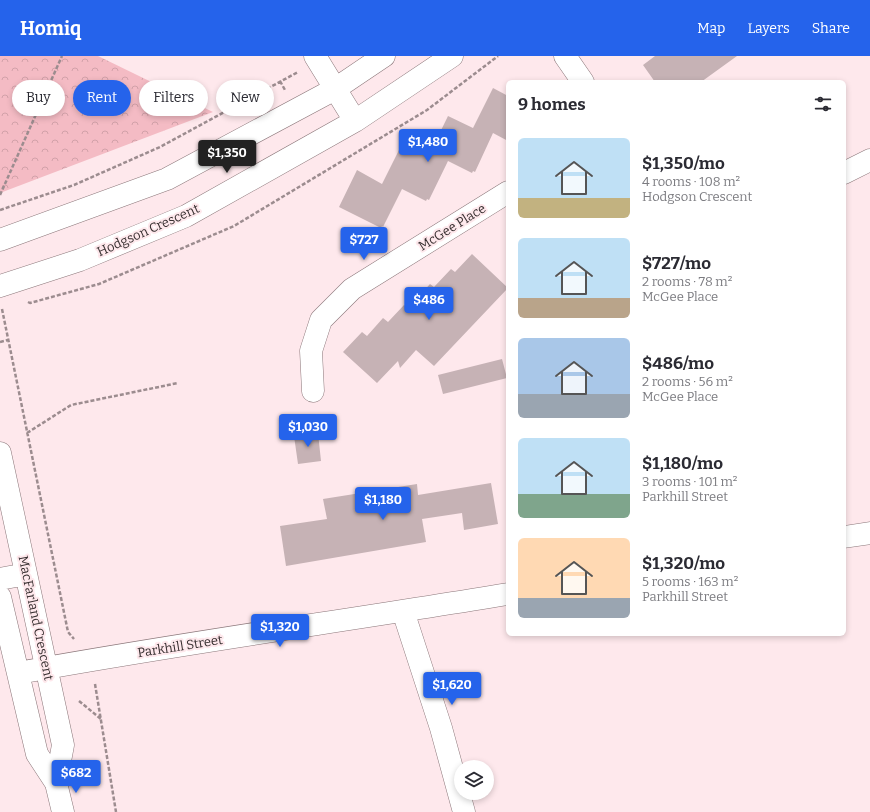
<!DOCTYPE html>
<meta charset="utf-8">
<style>
:root{--surface:#fff;--page:#f7f7f7;--text:#2b2b33;--muted:#7c7c81;--accent:#2563eb}
body{margin:0;font-family:Bitter,serif;background:var(--page);color:var(--text);height:100vh;display:flex;flex-direction:column;font-size:15px;white-space:nowrap}
*{box-sizing:border-box;margin:0}
p{font-size:13px;color:var(--muted)}
.icon{flex:none;width:22px;height:22px;fill:none;stroke:currentColor;stroke-width:2;stroke-linecap:round;stroke-linejoin:round}
.map{position:relative;flex:1;overflow:hidden}
.side{position:absolute;left:506px;top:24px;width:340px;height:556px;display:flex;flex-direction:column;background:var(--surface);border-radius:6px;box-shadow:0 2px 6px #0003}
.side>*{flex:none}
.banner{position:absolute;left:12px;top:24px;width:380px;height:36px;display:flex;gap:8px}
.fabs{position:absolute;left:454px;top:704px;display:grid;gap:8px}
.fabs a{display:grid;place-items:center;width:40px;height:40px;border-radius:50%;background:var(--surface);box-shadow:0 2px 6px #0003;font-size:20px}
.price{position:absolute;translate:-50% -34px;padding:0 9px;border-radius:4px;background:var(--accent);color:#fff;font-size:13px;line-height:26px;filter:drop-shadow(0 1px 2px #0008)}
.price::after{content:'';position:absolute;left:50%;top:24px;width:12px;height:9px;margin-left:-6px;background:inherit;clip-path:polygon(0 0,100% 0,50% 100%)}
.price.current{background:#222;color:#fff}
ul{padding:0;list-style:none}
li{display:flex;align-items:center;gap:12px;height:100px;padding:0 12px}
li span{display:grid;place-items:center;flex:none;width:112px;height:80px;border-radius:6px;color:#555}
li>.icon{margin-inline-start:auto}
span .icon{width:48px;height:48px;fill:#fffc;stroke-width:1}
li b{font-size:17px}
h2{display:flex;justify-content:space-between;align-items:center;height:48px;padding:0 12px;font-size:17px}
.tag{padding:0 14px;border-radius:18px;background:var(--surface);box-shadow:0 2px 6px #0003;font-size:14px;line-height:36px}
.tag.current{background:var(--accent);color:#fff}
header{display:flex;align-items:center;gap:24px;box-sizing:border-box;height:56px;padding:0 20px;background:var(--accent);color:#fff}
header strong{font-size:19px}
nav{display:flex;gap:22px;margin-inline-start:auto;font-size:14px}
.map>svg:first-child{display:block}
.park{fill:url(#park-crowns)}
.building{fill:#c6b2b5}
.lines{fill:none;stroke-linecap:round;stroke-linejoin:round}
.minor-casing{stroke:#8b777a;stroke-width:23}
.path{stroke:#9c8c8f;stroke-width:2.5;stroke-dasharray:4 2;stroke-linecap:butt}
.minor{stroke:#fff;stroke-width:22}
.labels{text-anchor:middle;dominant-baseline:central;stroke-width:4;stroke-linejoin:round;paint-order:stroke}
.street-label{font-size:13px;fill:#372f30;stroke:#fee8ec}
</style>
<header>
<strong>Homiq</strong>
<nav><a>Map</a><a>Layers</a><a>Share</a></nav>
</header>
<div class="map">
<svg width="870" height="756" viewBox="0 0 870 756">
<defs>
<pattern id="park-crowns" width="20" height="18" patternUnits="userSpaceOnUse"><rect width="20" height="18" fill="#f4bbc4"/><path d="M2 6a3 3 0 1 1 6 0M12 15a3 3 0 1 1 6 0" fill="none" stroke="#d2a1a9"/></pattern>
</defs>
<rect width="100%" height="100%" fill="#fee8ec"/>
<path class="park" d="M 0,0 L 98,0 L 213,56 L 0,137 Z"/>
<path class="building" d="M 655,0 L 737,0 L 701,26 L 655,26 L 643,9 Z
M 493,32 L 508,40 L 508,85 L 493,77 L 475,116 L 473,115 L 472,117 L 448,105 L 429,144 L 427,143 L 426,145 L 402,133 L 383,171 L 382,170 L 381,172 L 339,151 L 357,114 L 382,128 L 402,88 L 428,101 L 448,60 L 473,72 Z
M 472,198 L 508,232 L 434,310 L 416,294 L 400,312 L 398,305 L 377,327 L 343,296 L 362,276 L 367,280 L 383,262 L 388,266 L 404,249 L 408,252 L 430,228 L 434,231 L 451,213 L 455,216 Z
M 502,303 L 507,322 L 443,338 L 438,319 Z
M 318,377 L 321,405 L 298,408 L 294,380 Z
M 491,427 L 498,468 L 464,474 L 462,457 L 422,463 L 426,486 L 286,510 L 280,470 L 327,463 L 323,443 L 417,428 L 418,439 Z"/>
<g class="lines">
<g class="minor-casing">
<path id="minor" d="M 315,0 L 355,65
M 565,0 L 583,26
M 844,117 L 870,104
M 0,184 L 167,123 L 335,33 L 384,0
M 0,230 L 80,204 L 186,160 L 355,65 L 452,0
M 313,335 L 311,295 L 321,264 L 352,233 L 508,136
M 0,397 L 63,689 L 56,727
M 844,481 L 870,477
M 0,523 L 26,518
M 0,541 L 37,698 L 56,727 L 63,756
M 403,555 L 441,672 L 464,756
M 18,617 C 181,587 345,565 508,538"/>
</g>
<path class="path" d="M 280,25 L 285,34
M 0,139 L 62,0
M 0,154 L 74,129 L 160,91 L 298,16
M 28,246 L 30,247 L 99,228 L 234,170 L 427,54 L 498,0
M 2,253 L 68,576 L 74,583
M 0,286 L 8,284
M 27,377 L 71,349 L 178,327
M 95,628 L 116,756
M 79,645 L 101,663"/>
<use href="#minor" class="minor"/>
</g>
<g class="labels">
<g class="street-label">
<text transform="translate(452 171) rotate(-32)">McGee Place</text>
<text transform="translate(148 174) rotate(-24)">Hodgson Crescent</text>
<text transform="translate(36 562) rotate(78)">MacFarland Crescent</text>
<text transform="translate(180 590) rotate(-9)">Parkhill Street</text>
</g>
</g>
</svg>
<div class="fabs">
<a><svg class="icon" aria-label="layers" viewBox="0 0 24 24"><path d="M12 4l9 5-9 5-9-5zM3 14l9 5 9-5"/></svg></a>
</div>
<b class="price" style="left:428px;top:107px">$1,480</b>
<b class="price current" style="left:227px;top:118px">$1,350</b>
<b class="price" style="left:364px;top:205px">$727</b>
<b class="price" style="left:429px;top:265px">$486</b>
<b class="price" style="left:308px;top:392px">$1,030</b>
<b class="price" style="left:383px;top:465px">$1,180</b>
<b class="price" style="left:280px;top:592px">$1,320</b>
<b class="price" style="left:452px;top:650px">$1,620</b>
<b class="price" style="left:76px;top:738px">$682</b>
<div class="banner">
<a class="tag">Buy</a>
<a class="tag current">Rent</a>
<a class="tag">Filters</a>
<a class="tag">New</a>
</div>
<section class="side">
<h2>9 homes<svg class="icon" aria-label="filters" viewBox="0 0 24 24"><path d="M4 7h16M4 17h16"/><circle cx="9" cy="7" r="2"/><circle cx="15" cy="17" r="2"/></svg></h2>
<ul>
<li><span style="background:linear-gradient(#bfe0f5 75%,#c2b280 0)"><svg class="icon" aria-label="home" viewBox="0 0 24 24"><path d="M3 11l9-7 9 7M6 9v11h12V9"/></svg></span><div><b>$1,350/mo</b><p>4 rooms · 108 m²</p><p>Hodgson Crescent</p></div></li>
<li><span style="background:linear-gradient(#bfe0f5 75%,#b9a48a 0)"><svg class="icon" aria-label="home" viewBox="0 0 24 24"><path d="M3 11l9-7 9 7M6 9v11h12V9"/></svg></span><div><b>$727/mo</b><p>2 rooms · 78 m²</p><p>McGee Place</p></div></li>
<li><span style="background:linear-gradient(#a9c7e8 70%,#9aa5b1 0)"><svg class="icon" aria-label="home" viewBox="0 0 24 24"><path d="M3 11l9-7 9 7M6 9v11h12V9"/></svg></span><div><b>$486/mo</b><p>2 rooms · 56 m²</p><p>McGee Place</p></div></li>
<li><span style="background:linear-gradient(#bfe0f5 70%,#7fa58c 0)"><svg class="icon" aria-label="home" viewBox="0 0 24 24"><path d="M3 11l9-7 9 7M6 9v11h12V9"/></svg></span><div><b>$1,180/mo</b><p>3 rooms · 101 m²</p><p>Parkhill Street</p></div></li>
<li><span style="background:linear-gradient(#ffd9b3 75%,#9aa5b1 0)"><svg class="icon" aria-label="home" viewBox="0 0 24 24"><path d="M3 11l9-7 9 7M6 9v11h12V9"/></svg></span><div><b>$1,320/mo</b><p>5 rooms · 163 m²</p><p>Parkhill Street</p></div></li>
</ul>
</section>
</div>
